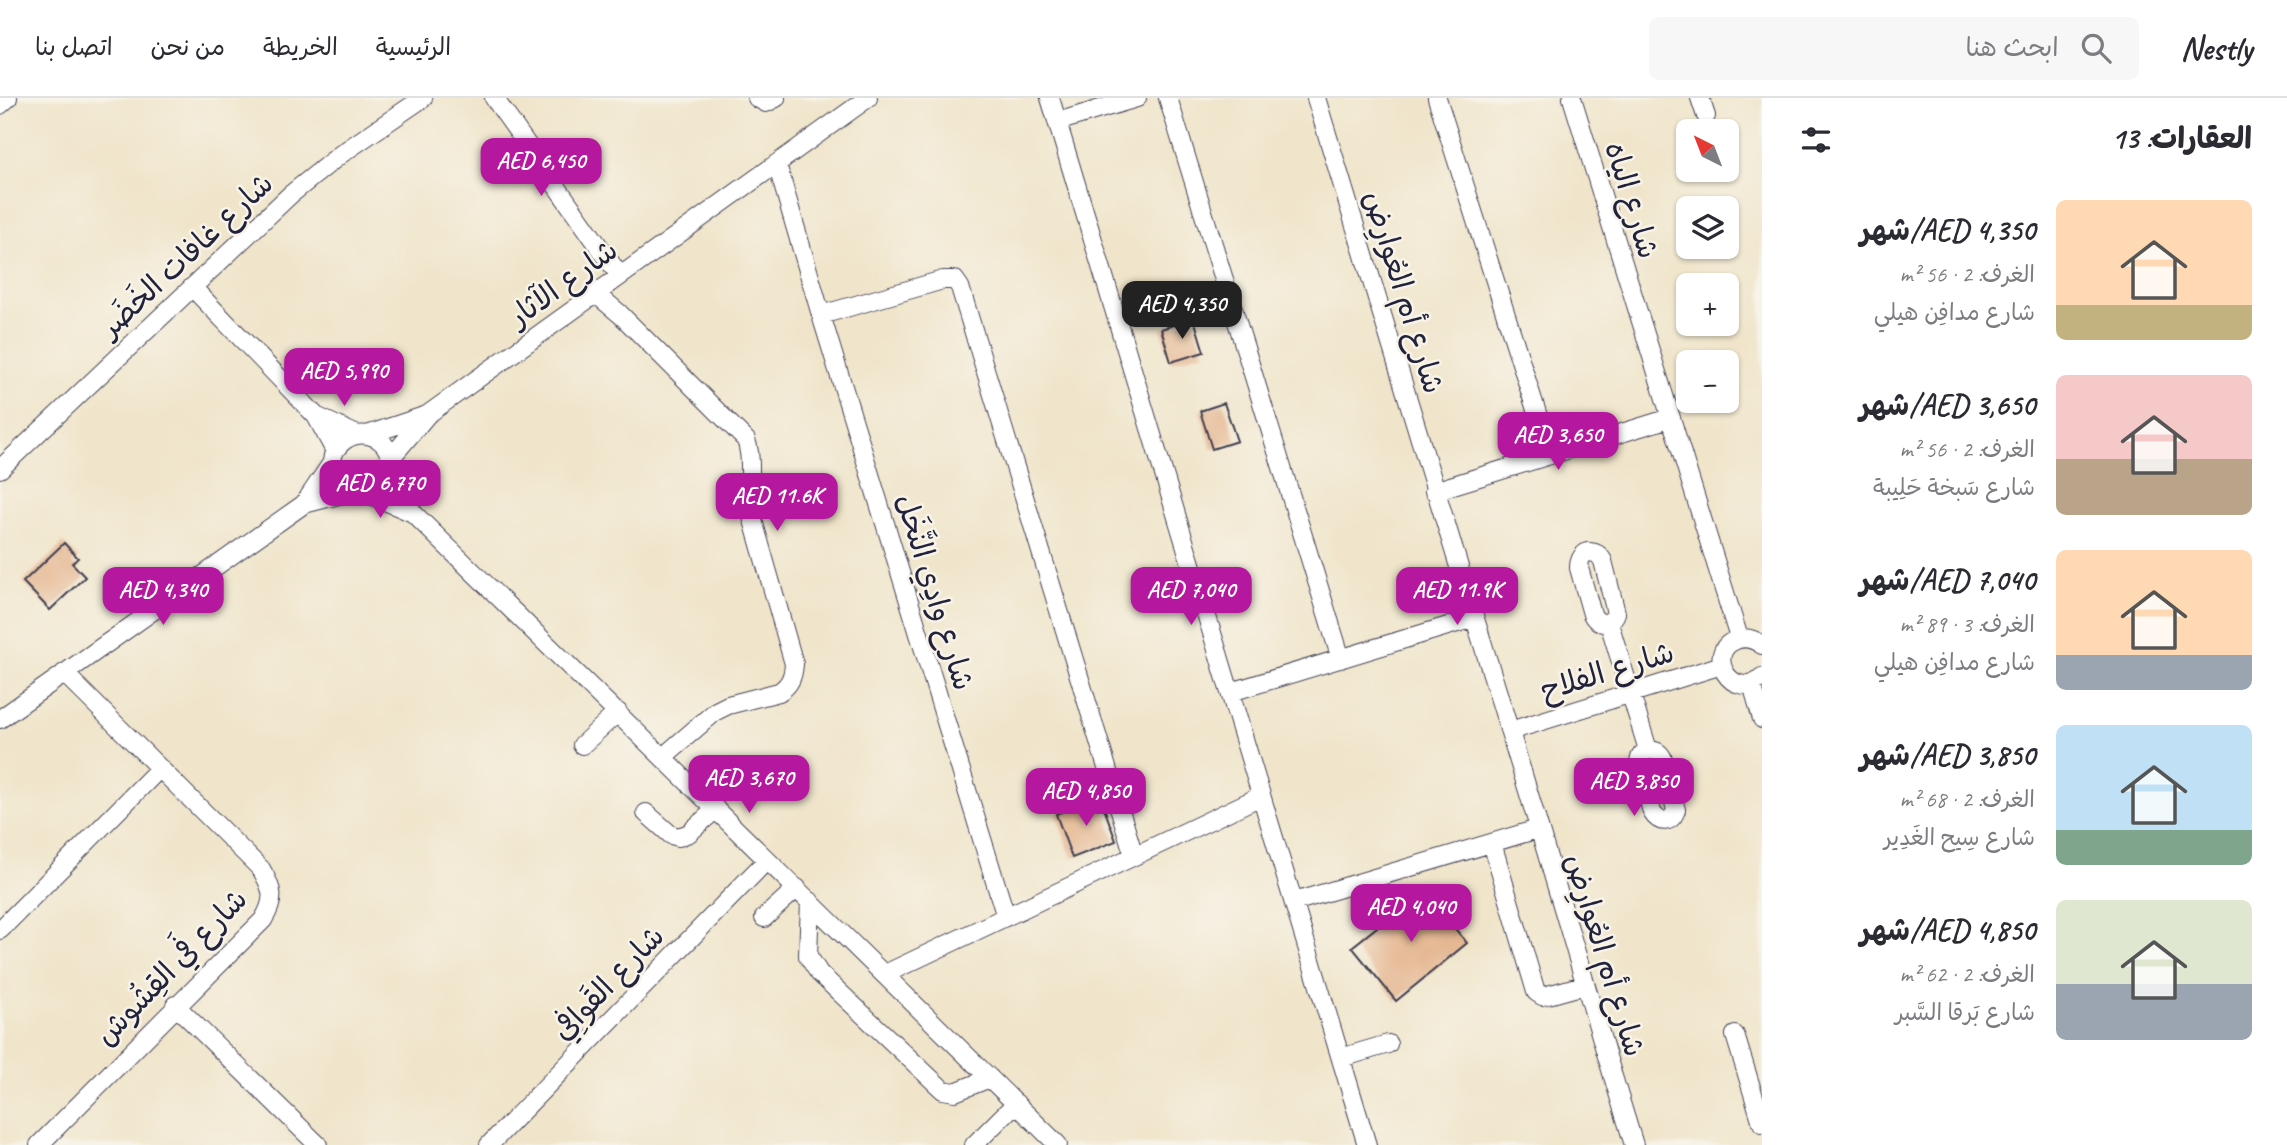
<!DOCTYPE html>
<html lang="ar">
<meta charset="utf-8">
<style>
:root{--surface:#fff;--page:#f7f7f7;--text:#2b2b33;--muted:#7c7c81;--line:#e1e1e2;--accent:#b5179e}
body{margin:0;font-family:Caveat,"Playpen Sans Arabic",sans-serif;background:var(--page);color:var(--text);direction:rtl;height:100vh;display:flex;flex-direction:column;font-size:26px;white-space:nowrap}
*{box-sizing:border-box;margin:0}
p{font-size:23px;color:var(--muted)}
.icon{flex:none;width:38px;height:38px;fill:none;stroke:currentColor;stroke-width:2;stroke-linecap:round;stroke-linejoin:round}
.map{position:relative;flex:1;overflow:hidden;direction:ltr}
.drawer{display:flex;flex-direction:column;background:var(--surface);width:525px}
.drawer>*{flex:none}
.needle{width:46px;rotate:318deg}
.controls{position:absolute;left:1676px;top:21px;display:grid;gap:14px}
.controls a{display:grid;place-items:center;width:63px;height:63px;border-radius:10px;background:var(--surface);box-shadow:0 2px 5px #0004;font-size:35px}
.price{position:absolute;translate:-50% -60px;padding:0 16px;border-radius:14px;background:var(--accent);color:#fff;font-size:23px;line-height:46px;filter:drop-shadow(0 2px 4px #0008)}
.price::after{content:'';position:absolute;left:50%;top:42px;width:21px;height:16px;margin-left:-10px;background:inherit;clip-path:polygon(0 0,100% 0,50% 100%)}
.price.active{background:#222;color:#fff}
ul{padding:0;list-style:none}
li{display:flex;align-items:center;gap:21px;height:175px;padding:0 35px}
li span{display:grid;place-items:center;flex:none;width:196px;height:140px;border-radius:10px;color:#555}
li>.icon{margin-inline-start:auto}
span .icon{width:84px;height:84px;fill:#fffc;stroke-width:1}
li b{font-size:30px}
h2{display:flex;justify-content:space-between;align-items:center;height:84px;padding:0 35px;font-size:30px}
header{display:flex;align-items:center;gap:42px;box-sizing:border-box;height:98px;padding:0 35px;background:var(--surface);border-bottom:2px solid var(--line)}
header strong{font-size:33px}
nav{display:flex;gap:38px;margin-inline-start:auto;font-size:24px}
.search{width:490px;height:63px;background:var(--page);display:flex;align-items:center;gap:18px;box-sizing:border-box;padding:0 24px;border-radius:10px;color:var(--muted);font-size:26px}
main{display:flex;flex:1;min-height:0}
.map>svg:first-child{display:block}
.building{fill:#e5b792}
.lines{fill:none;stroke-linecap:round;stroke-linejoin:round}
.minor-casing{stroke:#413f51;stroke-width:20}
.minor{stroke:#fff;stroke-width:18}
.labels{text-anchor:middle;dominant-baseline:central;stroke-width:5;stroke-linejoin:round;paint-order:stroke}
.street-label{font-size:30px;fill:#22223b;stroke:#f7f3e8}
</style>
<header>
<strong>Nestly</strong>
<div class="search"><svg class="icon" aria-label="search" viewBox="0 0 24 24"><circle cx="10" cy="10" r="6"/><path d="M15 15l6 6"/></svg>ابحث هنا</div>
<nav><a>الرئيسية</a><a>الخريطة</a><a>من نحن</a><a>اتصل بنا</a></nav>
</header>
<main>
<section class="drawer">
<h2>العقارات: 13<svg class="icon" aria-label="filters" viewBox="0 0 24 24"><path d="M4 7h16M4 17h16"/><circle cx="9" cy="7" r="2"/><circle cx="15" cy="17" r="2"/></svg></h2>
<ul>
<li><span style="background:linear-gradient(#ffd9b3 75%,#c2b280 0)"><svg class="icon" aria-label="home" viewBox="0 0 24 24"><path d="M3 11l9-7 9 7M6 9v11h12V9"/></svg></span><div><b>AED 4,350/شهر</b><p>الغرف: 2 · 56 m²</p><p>شارع مدافِن هيلي</p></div></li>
<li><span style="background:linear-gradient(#f6c9c9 60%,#b9a48a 0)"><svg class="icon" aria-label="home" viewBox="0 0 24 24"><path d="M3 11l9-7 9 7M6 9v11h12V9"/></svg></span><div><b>AED 3,650/شهر</b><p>الغرف: 2 · 56 m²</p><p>شارع سَبخة حَلِيبة</p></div></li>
<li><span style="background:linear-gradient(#ffd9b3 75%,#9aa5b1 0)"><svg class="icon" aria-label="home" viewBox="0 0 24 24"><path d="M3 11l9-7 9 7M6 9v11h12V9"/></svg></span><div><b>AED 7,040/شهر</b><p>الغرف: 3 · 89 m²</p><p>شارع مدافِن هيلي</p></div></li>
<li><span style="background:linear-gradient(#bfe0f5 75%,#7fa58c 0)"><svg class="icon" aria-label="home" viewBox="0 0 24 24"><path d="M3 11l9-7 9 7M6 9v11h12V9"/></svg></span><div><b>AED 3,850/شهر</b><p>الغرف: 2 · 68 m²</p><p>شارع سِيح الغَدِير</p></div></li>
<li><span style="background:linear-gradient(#dfe7d0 60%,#9aa5b1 0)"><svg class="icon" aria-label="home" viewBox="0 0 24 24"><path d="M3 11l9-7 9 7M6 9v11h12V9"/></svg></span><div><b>AED 4,850/شهر</b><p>الغرف: 2 · 62 m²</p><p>شارع بَرقا السَّبر</p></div></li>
</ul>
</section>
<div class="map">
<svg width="1762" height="1047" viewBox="0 0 1762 1047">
<rect width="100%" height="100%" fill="#f7f3e8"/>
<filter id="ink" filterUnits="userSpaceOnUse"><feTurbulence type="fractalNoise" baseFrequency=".0143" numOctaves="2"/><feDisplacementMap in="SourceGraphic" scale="14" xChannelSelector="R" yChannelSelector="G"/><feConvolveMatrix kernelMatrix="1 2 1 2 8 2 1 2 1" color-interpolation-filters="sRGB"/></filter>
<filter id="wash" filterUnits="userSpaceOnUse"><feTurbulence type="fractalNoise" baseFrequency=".00686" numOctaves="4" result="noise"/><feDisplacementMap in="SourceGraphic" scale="28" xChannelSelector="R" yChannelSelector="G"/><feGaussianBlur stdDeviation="1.57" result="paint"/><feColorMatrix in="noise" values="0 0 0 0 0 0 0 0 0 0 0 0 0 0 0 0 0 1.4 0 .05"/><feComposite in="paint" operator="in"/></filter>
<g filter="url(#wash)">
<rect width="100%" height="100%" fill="#f0e5cb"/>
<g id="blocks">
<path class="building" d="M 1194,221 L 1204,254 L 1171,264 L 1161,231 Z
M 1224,305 L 1237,343 L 1212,351 L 1200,313 Z
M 64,445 L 78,460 L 72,465 L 85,479 L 50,512 L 23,484 Z
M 1100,699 L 1116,743 L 1072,760 L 1056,716 Z
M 1421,794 L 1434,811 L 1447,800 L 1461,818 L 1451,826 L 1467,845 L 1396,903 L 1352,849 Z"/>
</g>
</g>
<g filter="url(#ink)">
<use href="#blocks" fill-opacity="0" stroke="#413f51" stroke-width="2"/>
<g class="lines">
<g class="minor-casing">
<path id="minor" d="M 494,0 L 620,178
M 757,0 L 766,5 L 776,0
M 1050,0 L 1367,1047
M 1168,0 L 1341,561
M 1316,0 C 1380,211 1444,421 1509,631 C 1552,769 1591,909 1634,1047
M 1437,0 L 1550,356
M 1572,0 L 1739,540
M 1700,0 L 1706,18
M 0,7 L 8,0
M 1057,24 L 1137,0
M 777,66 L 821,217 L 1006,819
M 192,189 L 316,318 L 335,353
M 595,195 L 620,216 L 746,342 C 754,364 747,391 751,415 L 794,566 C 793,579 790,587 779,594 L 728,607 L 716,613 L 663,659
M 821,217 L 943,182 L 955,182 L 960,189 L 1134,758
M 316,318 L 357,337
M 367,337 L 427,317
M 390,361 L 427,317 L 868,0
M 390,370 C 371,426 305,370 345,342 C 359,332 379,336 387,351 C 391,358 389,365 391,372 C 395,387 406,401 413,415 L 1058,1047
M 0,371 L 290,97 L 341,56 L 423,0
M 1434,393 L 1670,320
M 364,394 L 413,415
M 304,406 L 354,393
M 1587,454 C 1596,454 1599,456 1603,463 L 1616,515 C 1611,528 1598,528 1592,516 L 1579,470 C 1579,462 1581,458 1587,454 Z
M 1609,525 L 1648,652
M 1762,547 C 1754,541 1746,538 1736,542 C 1703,554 1732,606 1762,579
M 1752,586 L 1762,621
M 1231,594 L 1474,520
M 0,621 L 304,406 L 333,363
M 1510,633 L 1722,567
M 582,647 L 618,614
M 1648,652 C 1656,652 1660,654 1663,661 L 1676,712 C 1671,726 1659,726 1652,714 L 1639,668 C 1639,659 1641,656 1648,652 Z
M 646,715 L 671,737 L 679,739 L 689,735 L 716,711
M 1492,745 L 1536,894 L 1542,898 L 1548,897 L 1584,887
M 810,803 L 808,858 L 819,875 L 943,992 L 955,994 L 990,980
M 1294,804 L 1538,731
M 764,820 L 797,790
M 0,832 L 160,670
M 885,876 L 1261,698
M 175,907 L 318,1047
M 1735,937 L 1762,1025
M 1341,960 L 1388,946
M 39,1047 L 263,822 C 276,801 273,791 261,771 L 64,575
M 489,1047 L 767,762
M 974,1047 L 1016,1005"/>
</g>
<use href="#minor" class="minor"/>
</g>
</g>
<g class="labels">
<g class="street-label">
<text transform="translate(1632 102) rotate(73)">شارع الياه</text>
<text transform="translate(186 157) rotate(-43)">شارع غافات الخَضَر</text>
<text transform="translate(563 185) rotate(-36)">شارع الآثار</text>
<text transform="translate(1404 194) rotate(73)">شارع أم العُوارِض</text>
<text transform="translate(935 494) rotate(73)">شارع وادِي النَّخَل</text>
<text transform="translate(1607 573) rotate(-17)">شارع الفلاح</text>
<text transform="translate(1605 857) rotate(73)">شارع أم العُوارِض</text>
<text transform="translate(171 869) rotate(-46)">شارع فَي القِشُوش</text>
<text transform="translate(608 885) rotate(-46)">شارع القَوافِي</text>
</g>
</g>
</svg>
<div class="controls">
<a><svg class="needle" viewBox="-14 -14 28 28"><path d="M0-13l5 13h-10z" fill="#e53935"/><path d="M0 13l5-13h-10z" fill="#7c7c81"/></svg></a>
<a><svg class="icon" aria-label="layers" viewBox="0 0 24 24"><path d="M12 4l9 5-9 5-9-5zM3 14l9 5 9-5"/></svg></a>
<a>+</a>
<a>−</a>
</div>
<b class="price" style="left:541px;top:100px">AED 6,450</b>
<b class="price active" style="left:1182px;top:243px">AED 4,350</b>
<b class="price" style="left:344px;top:310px">AED 5,990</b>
<b class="price" style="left:1558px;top:374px">AED 3,650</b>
<b class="price" style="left:380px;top:422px">AED 6,770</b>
<b class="price" style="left:777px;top:435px">AED 11.6K</b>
<b class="price" style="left:163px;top:529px">AED 4,340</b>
<b class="price" style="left:1191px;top:529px">AED 7,040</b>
<b class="price" style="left:1457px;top:529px">AED 11.9K</b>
<b class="price" style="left:749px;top:717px">AED 3,670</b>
<b class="price" style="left:1634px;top:720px">AED 3,850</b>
<b class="price" style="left:1086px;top:730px">AED 4,850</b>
<b class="price" style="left:1411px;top:846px">AED 4,040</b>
</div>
</main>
